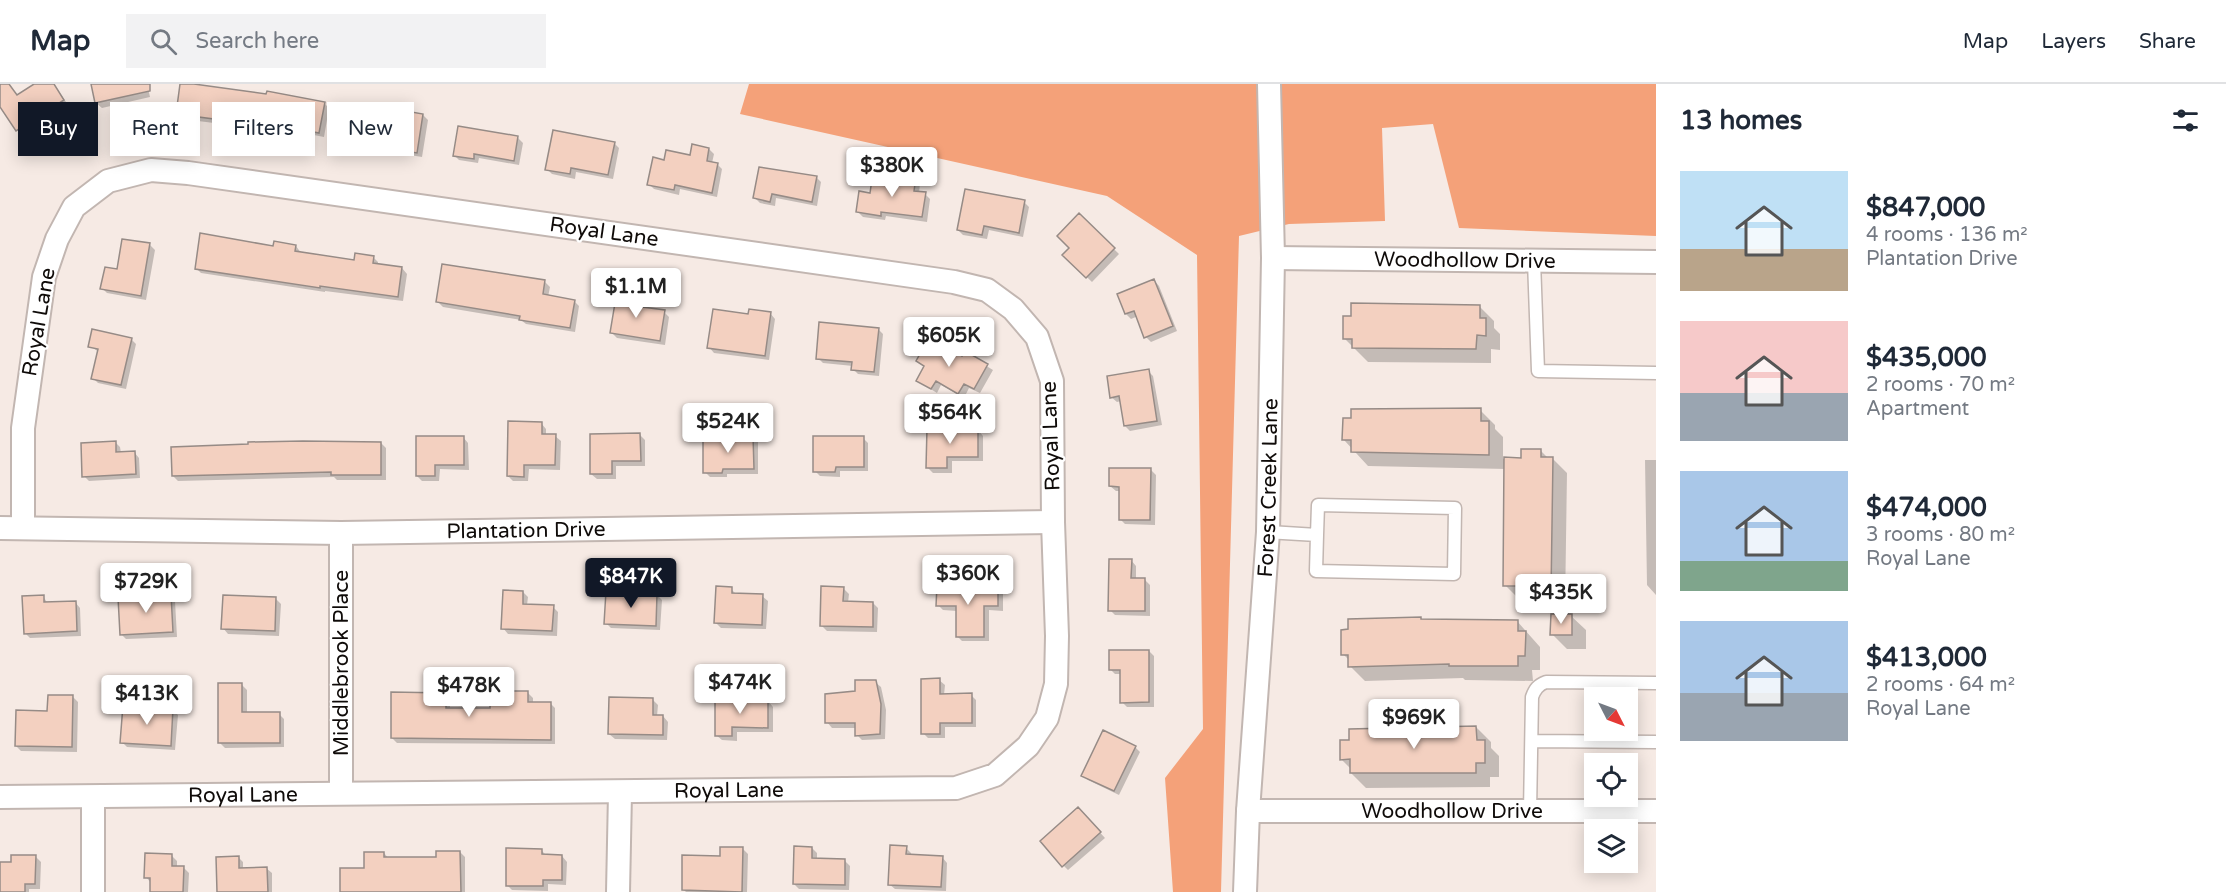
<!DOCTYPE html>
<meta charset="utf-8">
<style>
:root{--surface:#fff;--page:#f2f2f3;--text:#1f2937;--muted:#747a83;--line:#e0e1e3;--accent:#111827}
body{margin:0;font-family:"Varela Round",sans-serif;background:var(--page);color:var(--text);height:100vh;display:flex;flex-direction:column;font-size:22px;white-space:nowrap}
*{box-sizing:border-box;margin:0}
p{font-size:20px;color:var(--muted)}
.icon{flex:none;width:33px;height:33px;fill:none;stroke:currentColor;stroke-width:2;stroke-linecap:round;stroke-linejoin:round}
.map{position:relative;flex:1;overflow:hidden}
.side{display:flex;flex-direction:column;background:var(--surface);width:570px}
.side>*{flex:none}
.guide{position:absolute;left:18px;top:18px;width:570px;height:54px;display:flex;gap:12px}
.needle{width:39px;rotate:132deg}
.buttons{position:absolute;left:1584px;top:603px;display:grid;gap:12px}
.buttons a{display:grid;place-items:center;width:54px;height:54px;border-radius:0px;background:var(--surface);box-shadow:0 3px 15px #0003;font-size:30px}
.price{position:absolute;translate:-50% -51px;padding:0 14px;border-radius:6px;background:#fff;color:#222;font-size:20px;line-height:39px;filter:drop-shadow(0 2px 3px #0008)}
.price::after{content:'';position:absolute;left:50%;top:36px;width:18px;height:14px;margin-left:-9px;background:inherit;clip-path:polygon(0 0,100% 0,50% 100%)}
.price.selected{background:var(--accent);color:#fff}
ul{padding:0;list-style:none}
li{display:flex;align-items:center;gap:18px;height:150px;padding:0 24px}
li span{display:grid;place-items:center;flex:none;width:168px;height:120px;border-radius:0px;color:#555}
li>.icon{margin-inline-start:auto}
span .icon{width:72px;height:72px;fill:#fffc;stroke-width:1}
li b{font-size:26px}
h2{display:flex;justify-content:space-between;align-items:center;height:72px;padding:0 24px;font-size:26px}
.pill{padding:0 21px;border-radius:0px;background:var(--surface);box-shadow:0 3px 15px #0003;font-size:21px;line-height:54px}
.pill.selected{background:var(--accent);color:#fff}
header{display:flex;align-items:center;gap:36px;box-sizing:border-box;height:84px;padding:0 30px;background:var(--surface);border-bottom:2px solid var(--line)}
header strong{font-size:28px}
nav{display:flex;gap:33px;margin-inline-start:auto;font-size:21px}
.search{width:420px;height:54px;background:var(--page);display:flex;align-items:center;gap:15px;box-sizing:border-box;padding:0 21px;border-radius:0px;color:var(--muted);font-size:22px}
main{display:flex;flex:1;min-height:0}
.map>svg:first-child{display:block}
.forest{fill:#f4a179}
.shadow{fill:#0003}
.building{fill:#f3d0c0;stroke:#968b86;stroke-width:1.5}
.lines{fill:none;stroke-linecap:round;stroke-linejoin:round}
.lane-casing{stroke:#c2b6b1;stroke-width:15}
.street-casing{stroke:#c2b6b1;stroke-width:26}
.lane{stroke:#fff;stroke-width:12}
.street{stroke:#fff;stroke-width:22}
.labels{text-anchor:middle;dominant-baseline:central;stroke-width:4.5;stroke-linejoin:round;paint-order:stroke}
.street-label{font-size:21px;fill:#0f0b09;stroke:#fff}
</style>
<header>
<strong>Map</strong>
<div class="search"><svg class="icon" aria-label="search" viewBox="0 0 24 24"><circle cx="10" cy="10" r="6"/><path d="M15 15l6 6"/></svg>Search here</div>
<nav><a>Map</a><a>Layers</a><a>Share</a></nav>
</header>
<main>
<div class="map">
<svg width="1656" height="808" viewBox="0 0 1656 808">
<rect width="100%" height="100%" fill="#f6eae4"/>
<path class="forest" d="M 749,0 L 1656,0 L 1656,152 L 1459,144 L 1433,40 L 1382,44 L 1385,137 L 1289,140 L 1239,152 L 1221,808 L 1173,808 L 1165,694 L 1203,645 L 1197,171 L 1107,112 L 740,30 Z"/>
<path class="shadow" d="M 35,0 L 54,0 L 68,21 L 23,51 L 1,21 Z
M 92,0 L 147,0 L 150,13 L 102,24 L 96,19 Z
M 181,0 L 324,19 L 329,24 L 324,53 L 283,45 L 281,55 L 266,52 L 261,47 L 261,45 L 182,35 L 177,29 Z
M 423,31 L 428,36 L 422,73 L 367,64 L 362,59 Z
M 518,54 L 523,59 L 519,81 L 479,74 L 478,79 L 459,76 L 454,71 Z
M 614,59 L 619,64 L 613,95 L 576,88 L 575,95 L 552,90 L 547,85 Z
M 709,65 L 714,70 L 712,79 L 717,80 L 722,85 L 717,113 L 680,105 L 679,111 L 654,105 L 649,100 L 691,73 Z
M 816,93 L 821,98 L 817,122 L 776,114 L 775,122 L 760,119 L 755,114 Z
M 915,94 L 920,99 L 919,109 L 925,110 L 930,115 L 927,138 L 886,132 L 885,136 L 863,133 L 858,128 L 871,110 Z
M 1024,118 L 1029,123 L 1023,153 L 989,146 L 987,155 L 963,151 L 958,146 Z
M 1079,131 L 1119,170 L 1092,198 L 1064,171 L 1071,164 Z
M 123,156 L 150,161 L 155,166 L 146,216 L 107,209 L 102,204 L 118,187 Z
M 296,162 L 301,169 L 355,178 L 373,173 L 378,178 L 378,181 L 402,184 L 407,190 L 403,217 L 325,207 L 325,208 L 201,189 L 196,184 L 275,164 Z
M 1154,196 L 1159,202 L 1177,247 L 1151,258 L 1146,253 L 1138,232 L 1131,235 L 1126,230 Z
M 545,198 L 550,203 L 548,213 L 574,217 L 579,222 L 575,248 L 526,240 L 521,236 L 443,223 L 438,218 Z
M 636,211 L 641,216 L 640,224 L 664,228 L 669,233 L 665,261 L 617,254 L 612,249 Z
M 1479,222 L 1494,237 L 1494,244 L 1500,250 L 1500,266 L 1491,265 L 1491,279 L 1368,278 L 1344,254 Z
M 770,229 L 775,235 L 769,276 L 714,269 L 709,263 L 749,232 Z
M 878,245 L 883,250 L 879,292 L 858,290 L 853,285 L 853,282 L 823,279 L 818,274 Z
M 131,255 L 136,260 L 126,305 L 98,299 L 93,294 L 99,268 L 90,262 Z
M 965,269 L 993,286 L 980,309 L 969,304 L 964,314 L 941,301 L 937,309 L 918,297 L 925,284 L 918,277 L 963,274 Z
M 1148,287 L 1153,292 L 1162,341 L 1130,347 L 1125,342 L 1121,317 L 1117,318 L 1111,313 Z
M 1480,326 L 1495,341 L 1495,345 L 1503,353 L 1503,375 L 1522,375 L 1541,367 L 1548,374 L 1552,374 L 1567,389 L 1565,524 L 1534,523 L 1527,516 L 1520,516 L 1505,501 L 1506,385 L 1368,382 L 1344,356 Z
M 541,339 L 546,345 L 546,352 L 555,352 L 561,357 L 560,386 L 529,385 L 528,397 L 513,397 L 508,392 Z
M 978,346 L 983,352 L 983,377 L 952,377 L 952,389 L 933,389 L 928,384 Z
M 640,351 L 645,356 L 645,382 L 616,382 L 616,395 L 597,395 L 591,390 Z
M 463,353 L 468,359 L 469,386 L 440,385 L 439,397 L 422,397 L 417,392 Z
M 753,353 L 758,358 L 758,390 L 727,390 L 727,393 L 710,393 L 705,388 Z
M 863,354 L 868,359 L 868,387 L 840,387 L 840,393 L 820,392 L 815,387 Z
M 115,358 L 120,363 L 121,369 L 134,368 L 139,374 L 140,394 L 89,397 L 84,392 Z
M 381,359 L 386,364 L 386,396 L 337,396 L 334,393 L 178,397 L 173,392 Z
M 1645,376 L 1656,376 L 1656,511 L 1647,501 Z
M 1151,386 L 1156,391 L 1155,441 L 1125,440 L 1120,435 L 1121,407 L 1116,407 L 1110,402 Z
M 1131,476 L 1136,482 L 1136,496 L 1145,496 L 1150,501 L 1150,532 L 1115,531 L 1110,526 Z
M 998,502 L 1003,508 L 1003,527 L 989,526 L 989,557 L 962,557 L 957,552 L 957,527 L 943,526 L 938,521 Z
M 843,504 L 849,510 L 848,519 L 873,519 L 878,524 L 877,548 L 827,547 L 821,541 Z
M 731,505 L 736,510 L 762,512 L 768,517 L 766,545 L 721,544 L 716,539 Z
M 523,508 L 528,513 L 527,521 L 553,523 L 558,528 L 557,552 L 508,550 L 503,544 Z
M 657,511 L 662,516 L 660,546 L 611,544 L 606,539 Z
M 43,512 L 48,520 L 75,518 L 80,524 L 81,552 L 30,554 L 25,549 Z
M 170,512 L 175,517 L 177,553 L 126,555 L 121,550 Z
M 276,515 L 281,520 L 279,552 L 228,550 L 223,544 Z
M 1571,532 L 1586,546 L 1586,565 L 1567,565 L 1552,550 Z
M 1422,536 L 1517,537 L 1540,563 L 1540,586 L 1532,586 L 1533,597 L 1465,596 L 1463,594 L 1365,597 L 1350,582 L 1350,577 L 1343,570 Z
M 1149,567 L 1154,572 L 1154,623 L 1127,623 L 1122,618 L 1122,590 L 1115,590 L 1110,585 Z
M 939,596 L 945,601 L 944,611 L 971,611 L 976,616 L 976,643 L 945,643 L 945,654 L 928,654 L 923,649 Z
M 875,598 L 881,603 L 886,626 L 885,655 L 862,656 L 857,651 L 857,644 L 832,644 L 827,638 L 857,609 Z
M 242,601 L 247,606 L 247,630 L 279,630 L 284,635 L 284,663 L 225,664 L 220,659 Z
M 528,609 L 533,614 L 533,619 L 550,619 L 555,624 L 555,660 L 397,659 L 392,654 L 445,610 L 450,615 L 450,625 L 492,625 L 510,614 Z
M 73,613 L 78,618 L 77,668 L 21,667 L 16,662 L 49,628 Z
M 653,616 L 658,621 L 657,632 L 663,632 L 668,638 L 667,656 L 615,655 L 609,650 Z
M 768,617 L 773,623 L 773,648 L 737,648 L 737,657 L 722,656 L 716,651 Z
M 173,626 L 178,631 L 175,666 L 127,663 L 122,658 Z
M 1476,643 L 1491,658 L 1491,664 L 1499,672 L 1499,693 L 1490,693 L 1490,703 L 1366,704 L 1351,689 L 1351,685 L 1341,675 Z
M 1135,663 L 1140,668 L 1119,711 L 1088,696 L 1083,691 Z
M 1083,730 L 1105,754 L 1068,786 L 1063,781 Z
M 812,764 L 817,769 L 817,776 L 845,777 L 850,782 L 849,806 L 799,805 L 794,800 Z
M 906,764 L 911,769 L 911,772 L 942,773 L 947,779 L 946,807 L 895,805 L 889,800 Z
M 743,765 L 748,770 L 747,808 L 686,808 L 683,805 L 721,773 Z
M 542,767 L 547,772 L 562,772 L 567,778 L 566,801 L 548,800 L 548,807 L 512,806 L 507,801 Z
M 460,768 L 465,773 L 465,808 L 342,808 L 384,769 L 389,775 L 437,774 Z
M 172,772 L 177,777 L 177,783 L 184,784 L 189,789 L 188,808 L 151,808 L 151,799 L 146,793 Z
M 36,773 L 41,778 L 40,805 L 29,805 L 29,808 L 0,808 L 0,779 L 12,780 Z
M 238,773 L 243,778 L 243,785 L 266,784 L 272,789 L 272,808 L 218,808 Z"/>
<path class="building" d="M 0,0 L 9,0 L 17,11 L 34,0 L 54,0 L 64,16 L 16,47 L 0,23 Z
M 91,0 L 150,0 L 150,7 L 95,19 Z
M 180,0 L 194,0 L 266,10 L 267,7 L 325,18 L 319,49 L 278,41 L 276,51 L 259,48 L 260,41 L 176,30 Z
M 367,20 L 423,30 L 417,69 L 360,59 Z
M 458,42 L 518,52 L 514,77 L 474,70 L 474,75 L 453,72 Z
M 553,46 L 615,58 L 608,91 L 571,84 L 570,90 L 545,86 Z
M 692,60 L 709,64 L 707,77 L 718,79 L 712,109 L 675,101 L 674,106 L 647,101 L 653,73 L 664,76 L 666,66 L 690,71 Z
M 759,83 L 817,92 L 812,118 L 772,110 L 770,118 L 753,114 Z
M 899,90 L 916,93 L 914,107 L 926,108 L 922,133 L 881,128 L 881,132 L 856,128 L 859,107 L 870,109 L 872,95 L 898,99 Z
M 965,105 L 1025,116 L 1019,149 L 984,142 L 982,151 L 957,146 Z
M 1079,129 L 1115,164 L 1086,194 L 1062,171 L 1069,164 L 1057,152 Z
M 200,149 L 273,162 L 274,157 L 296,161 L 295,167 L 354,176 L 355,169 L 374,172 L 373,179 L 402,183 L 398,213 L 320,202 L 320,204 L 195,185 Z
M 122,155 L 150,159 L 141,212 L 100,205 L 105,183 L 117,185 Z
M 442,180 L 545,196 L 543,210 L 575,216 L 570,244 L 519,236 L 520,232 L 436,218 Z
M 1154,195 L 1173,242 L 1144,254 L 1134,227 L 1125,230 L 1117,210 Z
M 617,207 L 636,210 L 635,222 L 665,226 L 660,257 L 610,249 Z
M 1351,219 L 1480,221 L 1480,234 L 1486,234 L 1486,252 L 1477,251 L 1476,265 L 1352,264 L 1352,255 L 1343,255 L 1343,232 L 1351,232 Z
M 713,225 L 748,230 L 749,225 L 771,228 L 765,272 L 707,264 Z
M 819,238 L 879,244 L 874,288 L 851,286 L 852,278 L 816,275 Z
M 92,245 L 132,254 L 121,301 L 91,295 L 98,265 L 88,263 Z
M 929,254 L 962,272 L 965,267 L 988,280 L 974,305 L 964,300 L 958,310 L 936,297 L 931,305 L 916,297 L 924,282 L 916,277 Z
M 1149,285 L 1157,337 L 1124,342 L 1119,312 L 1110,314 L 1107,292 Z
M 1481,324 L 1481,337 L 1489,337 L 1489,371 L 1351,368 L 1351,356 L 1342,356 L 1343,334 L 1351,334 L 1351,325 Z
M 508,337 L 542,338 L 542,350 L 556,350 L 555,381 L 524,381 L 524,393 L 507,392 Z
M 927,344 L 978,345 L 978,373 L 947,373 L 947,384 L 926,384 Z
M 640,349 L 641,377 L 612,377 L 612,390 L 590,390 L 590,350 Z
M 416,352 L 464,352 L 464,381 L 435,381 L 435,392 L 416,392 Z
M 753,352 L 754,385 L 723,385 L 722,389 L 703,389 L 703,353 Z
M 813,352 L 864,352 L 864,383 L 836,383 L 835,388 L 813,388 Z
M 116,357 L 116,368 L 135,367 L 136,390 L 82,393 L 81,359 Z
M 303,357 L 381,358 L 381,391 L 331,391 L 331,388 L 172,392 L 171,363 L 248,360 L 248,358 Z
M 1521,365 L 1541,365 L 1541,373 L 1553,373 L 1551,509 L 1517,509 L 1518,502 L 1503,502 L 1504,373 L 1521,374 Z
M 1109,384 L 1151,384 L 1150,436 L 1119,436 L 1119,403 L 1109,402 Z
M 1109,475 L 1132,475 L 1131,494 L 1145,494 L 1145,527 L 1108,527 Z
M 937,501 L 998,501 L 998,522 L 984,522 L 984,553 L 956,553 L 956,522 L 936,522 Z
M 716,502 L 732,503 L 732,509 L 763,510 L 762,541 L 714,539 Z
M 821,502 L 844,503 L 843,517 L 873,518 L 873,543 L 820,542 Z
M 503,506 L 523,507 L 523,520 L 554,521 L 552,547 L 501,545 Z
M 606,507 L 657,510 L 656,542 L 604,540 Z
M 171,510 L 173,548 L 120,551 L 118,513 Z
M 44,511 L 44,518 L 76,517 L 77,547 L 24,550 L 22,512 Z
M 223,511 L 276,513 L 275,547 L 221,545 Z
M 1551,530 L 1572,530 L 1572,551 L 1550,551 Z
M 1421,533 L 1421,535 L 1518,536 L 1518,547 L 1526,547 L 1525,572 L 1518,572 L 1518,582 L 1449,582 L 1449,580 L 1348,583 L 1348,571 L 1341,571 L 1341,546 L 1348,545 L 1348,535 Z
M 1109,566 L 1149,566 L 1149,618 L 1120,619 L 1120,586 L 1109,586 Z
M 940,594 L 940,610 L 972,609 L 972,639 L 940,639 L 940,650 L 921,650 L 921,595 Z
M 855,596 L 876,596 L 881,620 L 880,650 L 855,652 L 855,639 L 825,639 L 825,610 L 855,607 Z
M 218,599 L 242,599 L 242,628 L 280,628 L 280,659 L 218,659 Z
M 509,607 L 528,607 L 528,618 L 551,618 L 551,656 L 391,654 L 391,608 L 446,609 L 446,624 L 490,624 L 490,613 L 509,613 Z
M 48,611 L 73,611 L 72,663 L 15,662 L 16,626 L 47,627 Z
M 609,613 L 653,614 L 653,631 L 663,631 L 663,651 L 608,650 Z
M 715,615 L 768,616 L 768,644 L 732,643 L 732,652 L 715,652 Z
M 123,621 L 173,624 L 171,662 L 120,659 Z
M 1476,642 L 1477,656 L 1485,656 L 1485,679 L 1476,679 L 1476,689 L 1350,689 L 1350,675 L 1340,676 L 1340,656 L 1349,656 L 1349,645 Z
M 1103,646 L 1136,662 L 1114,707 L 1081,692 Z
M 1078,723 L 1101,748 L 1062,783 L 1040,757 Z
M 890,761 L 907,762 L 906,770 L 943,772 L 941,803 L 888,801 Z
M 794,762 L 812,763 L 812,774 L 845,775 L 845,801 L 793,800 Z
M 720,763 L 743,763 L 742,808 L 682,806 L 682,771 L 720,772 Z
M 506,764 L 542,765 L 542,770 L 562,771 L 562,796 L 543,796 L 543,802 L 506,802 Z
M 436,767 L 460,767 L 461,808 L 340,808 L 340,784 L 364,784 L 364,768 L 384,768 L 384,773 L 436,773 Z
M 145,769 L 172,770 L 172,782 L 184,782 L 183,808 L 150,808 L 150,794 L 144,794 Z
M 11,771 L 36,771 L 35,800 L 25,800 L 25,808 L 0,808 L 0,778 L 11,778 Z
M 239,772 L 239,784 L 267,783 L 268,808 L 217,808 L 216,773 Z"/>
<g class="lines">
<g class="lane-casing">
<path id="lane" d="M 1534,177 L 1538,287 L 1656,289
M 1268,448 L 1317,451 L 1316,487 L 1454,490 L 1455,424 L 1318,421 L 1317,451
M 1532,657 L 1656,658
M 1530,728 L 1532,613 C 1535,605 1538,601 1546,598 L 1656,599"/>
</g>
<g class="street-casing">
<g id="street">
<path id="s1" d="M 1273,174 L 1656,178"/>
<path id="s2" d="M 0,444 L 341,449 L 1053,438"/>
<path d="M 341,449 L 341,709"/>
<path id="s3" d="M 0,713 L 956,704 L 995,691 L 1028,662 L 1047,634 L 1056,600 L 1057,552 L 1053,438 L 1052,297 L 1037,253 L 1013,225 L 987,206 L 954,198 L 188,89 L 151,86 L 108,97 L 74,123 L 57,155 L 44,193 L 23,344 L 23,444"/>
<path id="s4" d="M 1248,727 L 1656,727"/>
<path d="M 93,808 L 93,713"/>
<path d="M 618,808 L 620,709"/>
<path id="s5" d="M 1245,808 L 1248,727 L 1268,448 L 1273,174 L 1269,0"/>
</g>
</g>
<use href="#lane" class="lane"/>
<use href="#street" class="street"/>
</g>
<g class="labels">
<g class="street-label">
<text transform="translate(604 148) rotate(8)">Royal Lane</text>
<text stroke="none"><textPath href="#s1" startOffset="192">Woodhollow Drive</textPath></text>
<text transform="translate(39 238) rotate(-80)">Royal Lane</text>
<text transform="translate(1051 352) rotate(-92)">Royal Lane</text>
<text stroke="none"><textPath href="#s5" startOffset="405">Forest Creek Lane</textPath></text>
<text stroke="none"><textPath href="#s2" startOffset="526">Plantation Drive</textPath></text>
<text transform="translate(341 579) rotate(-90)">Middlebrook Place</text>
<text stroke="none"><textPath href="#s3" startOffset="729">Royal Lane</textPath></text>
<text stroke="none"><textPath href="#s3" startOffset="243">Royal Lane</textPath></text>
<text stroke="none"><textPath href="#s4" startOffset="204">Woodhollow Drive</textPath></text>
</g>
</g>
</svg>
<div class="buttons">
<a><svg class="needle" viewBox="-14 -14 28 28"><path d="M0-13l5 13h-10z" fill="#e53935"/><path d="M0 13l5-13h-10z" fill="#747a83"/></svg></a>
<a><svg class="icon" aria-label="locate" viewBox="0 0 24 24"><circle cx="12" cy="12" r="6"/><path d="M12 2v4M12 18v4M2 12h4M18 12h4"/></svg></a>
<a><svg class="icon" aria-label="layers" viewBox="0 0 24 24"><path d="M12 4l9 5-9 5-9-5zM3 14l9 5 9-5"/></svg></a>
</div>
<b class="price" style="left:892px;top:114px">$380K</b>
<b class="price" style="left:636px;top:235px">$1.1M</b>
<b class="price" style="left:949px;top:284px">$605K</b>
<b class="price" style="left:950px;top:361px">$564K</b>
<b class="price" style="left:728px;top:370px">$524K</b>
<b class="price" style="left:968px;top:522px">$360K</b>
<b class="price selected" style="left:631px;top:525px">$847K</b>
<b class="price" style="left:146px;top:530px">$729K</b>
<b class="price" style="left:1561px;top:541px">$435K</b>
<b class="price" style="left:740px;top:631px">$474K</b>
<b class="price" style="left:469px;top:634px">$478K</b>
<b class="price" style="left:147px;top:642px">$413K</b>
<b class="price" style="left:1414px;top:666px">$969K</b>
<div class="guide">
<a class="pill selected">Buy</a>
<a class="pill">Rent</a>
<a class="pill">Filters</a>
<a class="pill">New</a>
</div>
</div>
<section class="side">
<h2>13 homes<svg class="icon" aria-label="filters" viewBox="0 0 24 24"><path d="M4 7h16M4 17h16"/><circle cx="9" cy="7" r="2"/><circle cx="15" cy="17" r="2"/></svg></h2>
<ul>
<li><span style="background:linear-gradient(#bfe0f5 65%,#b9a48a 0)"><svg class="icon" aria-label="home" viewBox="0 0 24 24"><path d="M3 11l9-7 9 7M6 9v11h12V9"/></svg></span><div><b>$847,000</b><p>4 rooms · 136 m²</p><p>Plantation Drive</p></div></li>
<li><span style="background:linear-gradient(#f6c9c9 60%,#9aa5b1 0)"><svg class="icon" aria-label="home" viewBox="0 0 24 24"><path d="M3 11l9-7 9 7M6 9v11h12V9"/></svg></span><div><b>$435,000</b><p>2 rooms · 70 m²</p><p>Apartment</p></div></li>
<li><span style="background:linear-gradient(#a9c7e8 75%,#7fa58c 0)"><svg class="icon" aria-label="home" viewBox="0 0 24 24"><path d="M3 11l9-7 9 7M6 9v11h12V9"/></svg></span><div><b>$474,000</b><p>3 rooms · 80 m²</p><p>Royal Lane</p></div></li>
<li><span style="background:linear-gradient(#a9c7e8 60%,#9aa5b1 0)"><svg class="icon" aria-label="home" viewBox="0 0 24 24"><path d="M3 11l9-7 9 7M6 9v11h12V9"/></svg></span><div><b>$413,000</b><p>2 rooms · 64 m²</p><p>Royal Lane</p></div></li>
</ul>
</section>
</main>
